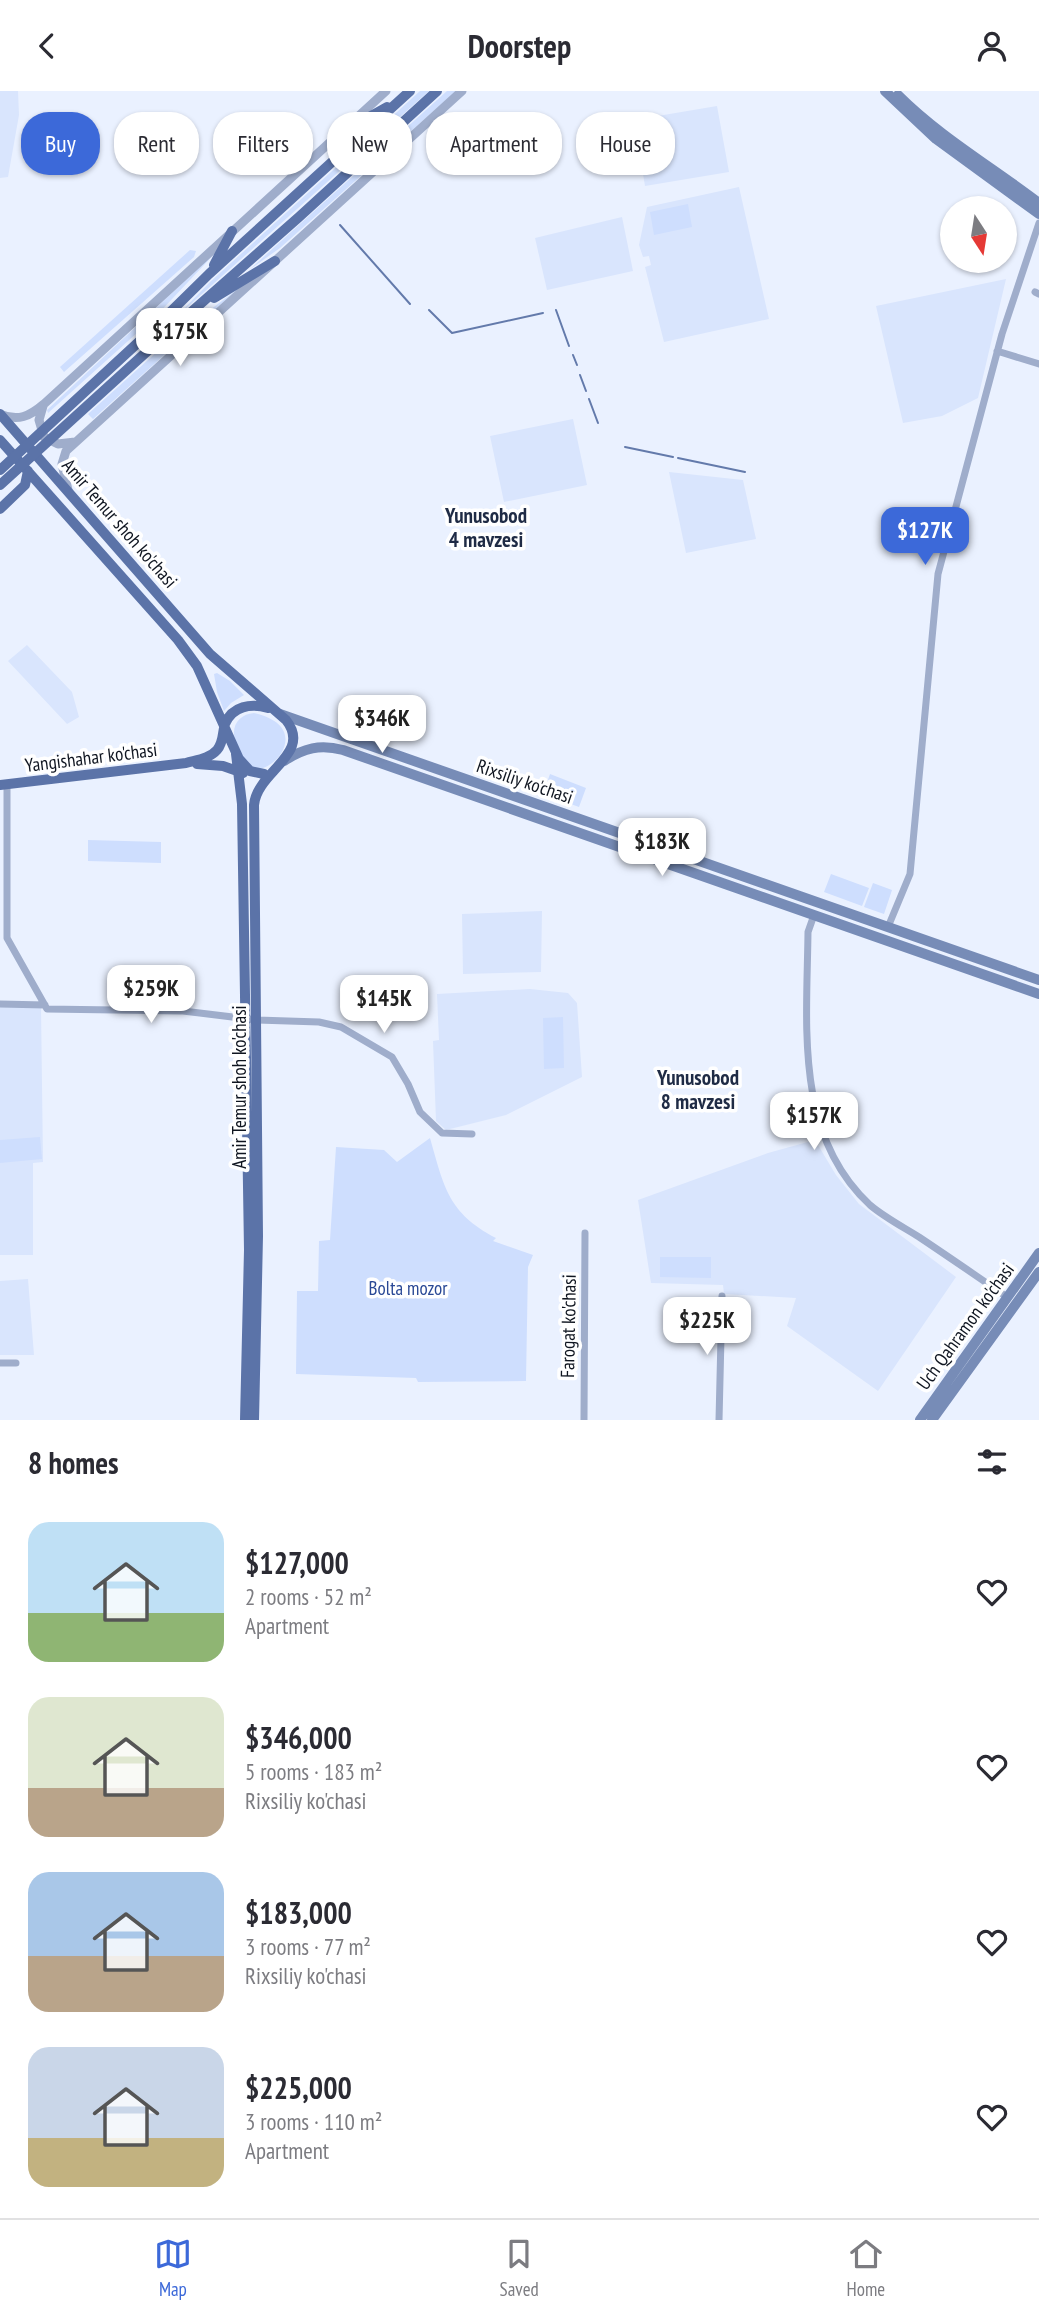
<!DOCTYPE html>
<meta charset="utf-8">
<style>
:root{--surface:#fff;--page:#f7f7f7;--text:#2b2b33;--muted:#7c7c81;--line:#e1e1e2;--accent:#3c69d9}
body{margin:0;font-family:"PT Sans Narrow",sans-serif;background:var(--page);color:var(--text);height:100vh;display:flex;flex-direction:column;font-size:26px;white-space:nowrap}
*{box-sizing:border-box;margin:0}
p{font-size:23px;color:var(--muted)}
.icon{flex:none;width:38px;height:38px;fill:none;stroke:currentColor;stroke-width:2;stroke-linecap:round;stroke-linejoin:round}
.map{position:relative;height:1329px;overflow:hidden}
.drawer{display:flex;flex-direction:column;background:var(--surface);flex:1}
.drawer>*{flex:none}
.guide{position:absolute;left:21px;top:21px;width:998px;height:63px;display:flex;gap:14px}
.needle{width:46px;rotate:168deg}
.tools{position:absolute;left:940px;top:105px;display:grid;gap:14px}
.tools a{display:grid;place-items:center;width:77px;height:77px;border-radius:50%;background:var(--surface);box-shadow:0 2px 5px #0004;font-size:35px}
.price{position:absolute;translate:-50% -60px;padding:0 16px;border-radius:14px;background:#fff;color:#222;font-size:23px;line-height:46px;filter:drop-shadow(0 2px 4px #0008)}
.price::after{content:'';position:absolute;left:50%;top:42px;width:21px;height:16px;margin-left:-10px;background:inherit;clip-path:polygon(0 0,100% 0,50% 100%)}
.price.on{background:var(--accent);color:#fff}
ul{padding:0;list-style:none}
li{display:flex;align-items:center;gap:21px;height:175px;padding:0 28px}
li span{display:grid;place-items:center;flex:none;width:196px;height:140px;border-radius:21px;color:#555}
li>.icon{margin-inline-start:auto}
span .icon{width:84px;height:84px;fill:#fffc;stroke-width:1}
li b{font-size:30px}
h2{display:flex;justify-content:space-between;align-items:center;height:84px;padding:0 28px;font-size:30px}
.tag{padding:0 24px;border-radius:28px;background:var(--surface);box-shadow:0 2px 5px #0004;font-size:24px;line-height:63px}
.tag.on{background:var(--accent);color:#fff}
header{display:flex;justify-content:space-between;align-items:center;height:91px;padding:0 28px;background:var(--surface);font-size:32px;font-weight:700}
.dock{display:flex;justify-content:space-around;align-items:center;height:98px;border-top:2px solid var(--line);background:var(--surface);font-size:19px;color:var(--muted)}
.dock a{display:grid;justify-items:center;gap:4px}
.dock .on{color:var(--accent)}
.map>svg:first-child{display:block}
.built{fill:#d9e5fd}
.green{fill:#cedefe}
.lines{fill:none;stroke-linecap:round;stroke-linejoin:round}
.stream{stroke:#637aab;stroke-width:2}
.minor{stroke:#9fadcb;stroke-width:7}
.tertiary{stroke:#9fadcb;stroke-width:9}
.secondary{stroke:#778cb7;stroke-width:10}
.primary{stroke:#5b73a8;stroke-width:10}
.primary-bridge{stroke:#5b73a8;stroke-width:10}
.labels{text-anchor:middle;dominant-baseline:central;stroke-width:7;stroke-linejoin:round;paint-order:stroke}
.street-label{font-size:19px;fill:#0f1520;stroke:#fff}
.park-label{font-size:19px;fill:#294895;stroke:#fff}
.neighbourhood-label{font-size:21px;font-weight:bold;fill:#1f2b45;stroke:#fff}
</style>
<header><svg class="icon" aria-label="back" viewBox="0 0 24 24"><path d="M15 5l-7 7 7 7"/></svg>Doorstep<svg class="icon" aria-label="person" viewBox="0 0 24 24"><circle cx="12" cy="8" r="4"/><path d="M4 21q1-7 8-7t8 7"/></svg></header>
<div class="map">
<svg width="1039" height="1329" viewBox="0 0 1039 1329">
<rect width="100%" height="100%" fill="#eaf1ff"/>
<path class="built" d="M 0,0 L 18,0 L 19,24 L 8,86 L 0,87 Z
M 717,15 L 729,81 L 645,95 L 634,29 Z
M 739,96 L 769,228 L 664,251 L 645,176 L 651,174 L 649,165 L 643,166 L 639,154 L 647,116 Z
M 622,126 L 633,180 L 547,199 L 535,147 Z
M 1006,188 L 978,307 L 942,325 L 903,332 L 876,215 Z
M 573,328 L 587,394 L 504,411 L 490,345 Z
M 669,381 L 743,389 L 756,448 L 686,462 Z
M 27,554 L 72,601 L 79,626 L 67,633 L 8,570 Z
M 542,820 L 541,881 L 463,883 L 462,823 Z
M 530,898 L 568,902 L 577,912 L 582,986 L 506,1024 L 446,1039 L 436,1030 L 433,950 L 439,949 L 437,903 Z
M 0,916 L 41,916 L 43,1071 L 33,1072 L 33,1164 L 0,1164 Z
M 815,1049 L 836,1084 L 859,1113 L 956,1186 L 878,1300 L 787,1235 L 796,1207 L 724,1203 L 723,1194 L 651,1192 L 638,1109 L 768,1062 Z
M 28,1188 L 34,1264 L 0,1264 L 0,1190 Z"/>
<path class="green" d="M 420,0 L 429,0 L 174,228 L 210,191 Z
M 447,0 L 456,0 L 280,157 L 249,179 Z
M 688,113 L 692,136 L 654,144 L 650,121 Z
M 220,157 L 157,224 L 48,322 L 47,319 Z
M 190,159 L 196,160 L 194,166 L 64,281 L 60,276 Z
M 239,197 L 93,328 L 88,323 L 169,250 Z
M 217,582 L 230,590 L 244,604 L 231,612 L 224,620 L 217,601 L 214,583 Z
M 254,622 C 315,636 272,685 253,677 C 246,674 243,666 240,660 C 238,655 235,650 234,644 C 233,631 242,623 254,622 Z
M 550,683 L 586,697 L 579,716 L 543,703 Z
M 88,749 L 161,751 L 161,772 L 88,770 Z
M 831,783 L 869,797 L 862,815 L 824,801 Z
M 873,792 L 892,799 L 884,823 L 864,816 Z
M 563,926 L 564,977 L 544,978 L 543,927 Z
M 40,1046 L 42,1068 L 0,1072 L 0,1049 Z
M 430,1047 C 444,1096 448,1122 496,1147 L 493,1150 L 533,1164 L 528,1176 L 526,1290 L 418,1291 L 416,1287 L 296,1283 L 297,1200 L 318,1200 L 319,1150 L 330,1149 L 336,1056 L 384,1059 L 397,1071 Z
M 660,1166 L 711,1166 L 711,1187 L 660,1186 Z"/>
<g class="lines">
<path class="stream" d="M 340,134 L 410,213
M 429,219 L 452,242 L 543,222
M 556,219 L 569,255
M 573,264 L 577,274
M 580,284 L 586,300
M 589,308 L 598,332
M 625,356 L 673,366
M 678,367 L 745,381"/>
<path class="minor" d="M 1035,201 L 1039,203
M 997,260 L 1039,273
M 7,694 L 7,847 L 47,918 L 183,920 L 257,929 L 319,931 L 341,936 L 392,966 L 408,993 L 420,1021 L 442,1042 L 472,1043
M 814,824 L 808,841 C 807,934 794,1044 870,1114 C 884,1126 903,1136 919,1146 C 949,1166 978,1186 1007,1206
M 888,836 L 910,783 L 938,483 L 1002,243 L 1039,132
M 0,913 L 45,914
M 0,1272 L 16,1272
M 584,1329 L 585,1142
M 719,1329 L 722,1205"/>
<path class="tertiary" d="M 43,315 L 39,329 L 44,346 L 58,353 L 75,351
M 0,323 C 18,331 30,325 44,313 L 386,0
M 68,399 L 62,373 L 66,360 L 462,0"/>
<path class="secondary" d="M 885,0 L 936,48 L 1039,123
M 898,4 C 940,46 992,76 1039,112
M 280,623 L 1039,889
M 284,670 C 304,657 320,653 343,659 L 1039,903
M 920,1329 L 1039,1162
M 932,1329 L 1039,1181"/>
<path class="primary" d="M 337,44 L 387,16
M 214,174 L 232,140
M 214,207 L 275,170
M 156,235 L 209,183 L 410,0
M 164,245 L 299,126 L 437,0
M 0,323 L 210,563 L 286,629 C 313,663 257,680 254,714 L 258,1145 L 254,1329
M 0,349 L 178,549 L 197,575 L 239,668 L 250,680 L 264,683
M 0,418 L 25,394 L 28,380
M 236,663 L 242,713 L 249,1159 L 245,1329
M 197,673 L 223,675 L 243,682
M 0,694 L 186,672 C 196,669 209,668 217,659 C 224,651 222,642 225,633 C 232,615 251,612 268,617"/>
<path class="primary-bridge" d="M 0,379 L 156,235
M 0,394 L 164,245"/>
</g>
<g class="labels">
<g class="street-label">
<text transform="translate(120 432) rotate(49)">Amir Temur shoh ko'chasi</text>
<text transform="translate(91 666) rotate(-7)">Yangishahar ko'chasi</text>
<text transform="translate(525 690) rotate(19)">Rixsiliy ko'chasi</text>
<text transform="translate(239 996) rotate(-90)">Amir Temur shoh ko'chasi</text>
<text transform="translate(568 1235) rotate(-89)">Farogat ko'chasi</text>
<text transform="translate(965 1235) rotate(-54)">Uch Qahramon ko'chasi</text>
</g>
<g class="park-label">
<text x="408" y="1197">Bolta mozor</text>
</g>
<g class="neighbourhood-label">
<text x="486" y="424">Yunusobod<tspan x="486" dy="24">4 mavzesi</tspan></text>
<text x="698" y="986">Yunusobod<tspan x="698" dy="24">8 mavzesi</tspan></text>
</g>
</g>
</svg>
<div class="tools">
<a><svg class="needle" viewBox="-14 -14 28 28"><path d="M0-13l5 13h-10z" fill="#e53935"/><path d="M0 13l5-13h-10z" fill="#7c7c81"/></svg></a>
</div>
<b class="price" style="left:180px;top:277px">$175K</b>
<b class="price on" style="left:925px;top:476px">$127K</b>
<b class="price" style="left:382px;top:664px">$346K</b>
<b class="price" style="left:662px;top:787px">$183K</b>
<b class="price" style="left:151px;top:934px">$259K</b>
<b class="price" style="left:384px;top:944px">$145K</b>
<b class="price" style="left:814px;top:1061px">$157K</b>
<b class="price" style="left:707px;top:1266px">$225K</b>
<div class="guide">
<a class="tag on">Buy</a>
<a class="tag">Rent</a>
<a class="tag">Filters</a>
<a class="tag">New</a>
<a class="tag">Apartment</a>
<a class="tag">House</a>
</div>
</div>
<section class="drawer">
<h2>8 homes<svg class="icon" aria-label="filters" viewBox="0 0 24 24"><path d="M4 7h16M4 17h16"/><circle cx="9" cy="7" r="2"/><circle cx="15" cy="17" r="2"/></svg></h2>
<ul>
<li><span style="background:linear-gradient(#bfe0f5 65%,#8fb573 0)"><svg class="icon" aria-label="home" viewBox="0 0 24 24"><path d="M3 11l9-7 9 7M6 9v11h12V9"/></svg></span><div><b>$127,000</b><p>2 rooms · 52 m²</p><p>Apartment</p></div><svg class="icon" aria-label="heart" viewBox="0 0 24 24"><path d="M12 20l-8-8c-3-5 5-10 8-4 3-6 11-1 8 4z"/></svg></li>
<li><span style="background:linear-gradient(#dfe7d0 65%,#b9a48a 0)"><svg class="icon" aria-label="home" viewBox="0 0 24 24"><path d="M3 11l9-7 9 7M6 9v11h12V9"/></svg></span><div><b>$346,000</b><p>5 rooms · 183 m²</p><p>Rixsiliy ko'chasi</p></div><svg class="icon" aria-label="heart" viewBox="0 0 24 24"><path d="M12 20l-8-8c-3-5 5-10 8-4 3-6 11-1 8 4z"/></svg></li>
<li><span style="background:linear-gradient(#a9c7e8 60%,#b9a48a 0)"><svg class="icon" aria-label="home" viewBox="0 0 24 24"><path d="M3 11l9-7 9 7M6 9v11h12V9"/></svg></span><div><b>$183,000</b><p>3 rooms · 77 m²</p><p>Rixsiliy ko'chasi</p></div><svg class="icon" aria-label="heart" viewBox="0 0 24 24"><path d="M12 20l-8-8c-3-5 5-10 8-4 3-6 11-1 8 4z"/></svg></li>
<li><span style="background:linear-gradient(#c9d6e8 65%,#c2b280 0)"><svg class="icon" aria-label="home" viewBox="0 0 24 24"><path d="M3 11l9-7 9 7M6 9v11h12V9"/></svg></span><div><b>$225,000</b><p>3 rooms · 110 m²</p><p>Apartment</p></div><svg class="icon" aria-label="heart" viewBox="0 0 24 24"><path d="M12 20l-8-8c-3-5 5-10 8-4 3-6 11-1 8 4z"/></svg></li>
</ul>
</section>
<nav class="dock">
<a class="on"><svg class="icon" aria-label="map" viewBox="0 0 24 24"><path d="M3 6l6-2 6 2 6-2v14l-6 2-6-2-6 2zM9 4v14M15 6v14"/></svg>Map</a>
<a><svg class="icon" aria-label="saved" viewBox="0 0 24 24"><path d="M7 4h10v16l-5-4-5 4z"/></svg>Saved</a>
<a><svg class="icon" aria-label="home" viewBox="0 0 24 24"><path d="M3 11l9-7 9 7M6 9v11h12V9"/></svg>Home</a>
</nav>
